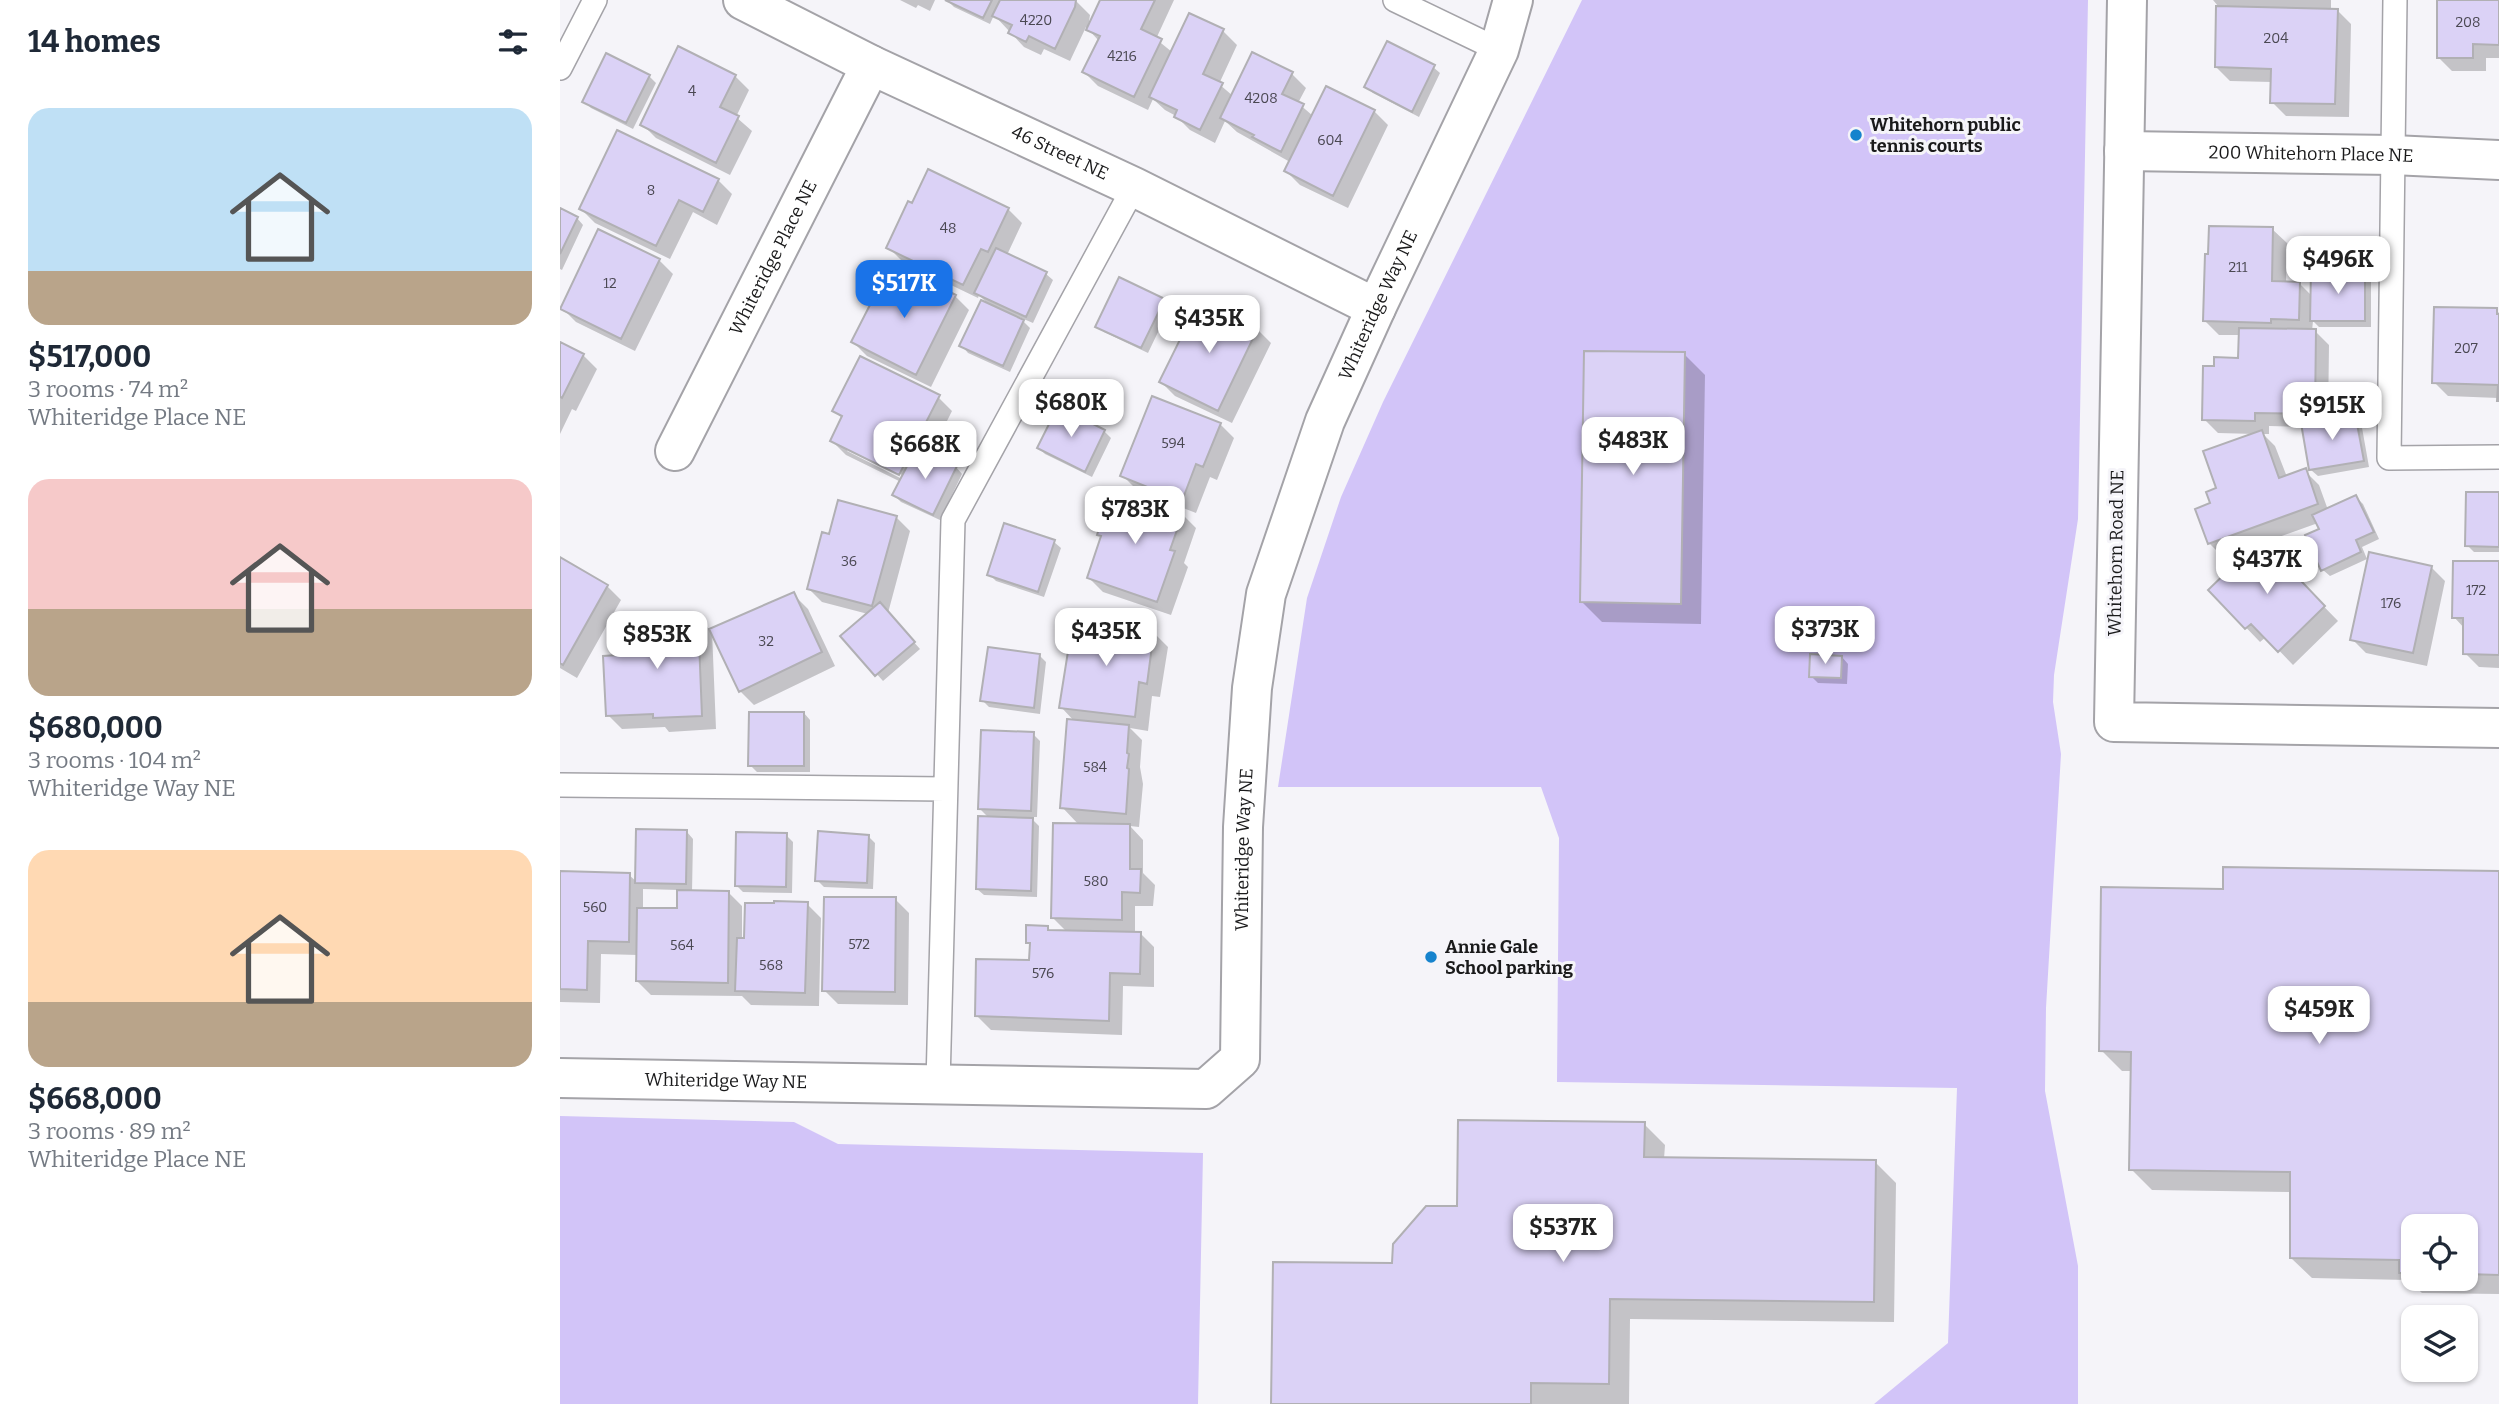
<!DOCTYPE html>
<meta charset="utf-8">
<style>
:root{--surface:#fff;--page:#f6f6f7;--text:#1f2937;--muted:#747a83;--accent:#1a73e8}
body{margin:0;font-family:Bitter,serif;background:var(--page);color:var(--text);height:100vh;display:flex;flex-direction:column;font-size:26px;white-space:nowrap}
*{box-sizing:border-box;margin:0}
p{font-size:23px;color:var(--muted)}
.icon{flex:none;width:38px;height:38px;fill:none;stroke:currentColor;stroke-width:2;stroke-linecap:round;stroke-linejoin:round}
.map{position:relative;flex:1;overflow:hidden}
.drawer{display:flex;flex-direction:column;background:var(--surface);width:560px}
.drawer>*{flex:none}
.buttons{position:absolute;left:1841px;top:1214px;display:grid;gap:14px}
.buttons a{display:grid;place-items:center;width:77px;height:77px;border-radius:14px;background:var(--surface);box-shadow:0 2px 5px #0004;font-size:35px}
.price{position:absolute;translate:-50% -60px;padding:0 16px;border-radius:14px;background:#fff;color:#222;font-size:23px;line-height:46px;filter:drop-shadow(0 2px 4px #0008)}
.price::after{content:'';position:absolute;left:50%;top:42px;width:21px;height:16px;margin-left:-10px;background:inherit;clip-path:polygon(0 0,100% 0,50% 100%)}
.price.selected{background:var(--accent);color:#fff}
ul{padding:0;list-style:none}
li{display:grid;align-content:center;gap:14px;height:371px;padding:0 28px}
li span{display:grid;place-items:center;height:217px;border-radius:21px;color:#555}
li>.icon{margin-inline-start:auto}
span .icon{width:126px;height:126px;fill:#fffc;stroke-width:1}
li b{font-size:30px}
h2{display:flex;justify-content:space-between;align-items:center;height:84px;padding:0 28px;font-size:30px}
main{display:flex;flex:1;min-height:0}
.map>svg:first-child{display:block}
.green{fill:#d2c4f8}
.shadow{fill:#0003;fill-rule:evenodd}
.building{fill:#dbd2f6;stroke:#b1b0b4;stroke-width:2}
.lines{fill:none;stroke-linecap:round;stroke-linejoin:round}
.lane-casing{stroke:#a4a3a8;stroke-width:26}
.street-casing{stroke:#a4a3a8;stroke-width:42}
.lane{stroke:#fff;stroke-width:23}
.street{stroke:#fff;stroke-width:38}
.poi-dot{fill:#1683cd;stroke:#f5f4f9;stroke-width:2.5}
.labels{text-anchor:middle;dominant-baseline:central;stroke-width:6;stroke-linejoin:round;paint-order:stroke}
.number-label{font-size:14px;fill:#4a4852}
.poi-label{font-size:18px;font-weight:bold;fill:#1a1a1b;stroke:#f5f4f9;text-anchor:start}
.street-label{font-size:18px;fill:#1a1a1b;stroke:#f5f4f9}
</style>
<main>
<section class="drawer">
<h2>14 homes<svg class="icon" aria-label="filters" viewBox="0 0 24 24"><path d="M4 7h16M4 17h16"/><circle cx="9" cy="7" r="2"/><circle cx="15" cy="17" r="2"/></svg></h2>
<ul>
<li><span style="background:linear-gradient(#bfe0f5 75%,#b9a48a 0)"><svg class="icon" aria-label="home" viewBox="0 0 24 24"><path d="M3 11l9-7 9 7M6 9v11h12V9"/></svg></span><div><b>$517,000</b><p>3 rooms · 74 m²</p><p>Whiteridge Place NE</p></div></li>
<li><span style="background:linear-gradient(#f6c9c9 60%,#b9a48a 0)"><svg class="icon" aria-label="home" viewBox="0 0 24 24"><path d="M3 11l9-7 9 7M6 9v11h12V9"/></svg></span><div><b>$680,000</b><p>3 rooms · 104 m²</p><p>Whiteridge Way NE</p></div></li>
<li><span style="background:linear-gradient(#ffd9b3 70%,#b9a48a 0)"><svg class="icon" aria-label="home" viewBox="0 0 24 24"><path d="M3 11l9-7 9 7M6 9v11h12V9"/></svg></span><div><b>$668,000</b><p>3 rooms · 89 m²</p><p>Whiteridge Place NE</p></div></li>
</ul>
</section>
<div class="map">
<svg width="1939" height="1404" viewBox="0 0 1939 1404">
<rect width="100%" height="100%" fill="#f5f4f9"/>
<path class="green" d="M 1022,0 L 1528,0 L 1518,519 L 1494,675 L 1493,702 L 1501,754 L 1486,1008 L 1485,1091 L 1518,1266 L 1518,1404 L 1314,1404 L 1388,1343 L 1397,1088 L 997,1082 L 999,838 L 981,787 L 718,787 L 747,598 L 781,497 L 823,402 Z
M 0,1116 L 234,1122 L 278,1144 L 643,1153 L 638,1404 L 0,1404 Z"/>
<path class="shadow" d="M 340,0 L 375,0 L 370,11 L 358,5 L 356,8 Z
M 387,0 L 515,0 L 530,15 L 528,28 L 542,0 L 614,0 L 596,39 L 612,52 L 663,31 L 677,45 L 659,84 L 673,96 L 732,74 L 746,88 L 738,103 L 753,116 L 814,111 L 828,125 L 788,208 L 740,185 L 726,171 L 730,162 L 677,132 L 665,121 L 655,143 L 630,130 L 616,116 L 605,110 L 593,99 L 588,110 L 538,86 L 524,72 L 539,41 L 526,27 L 510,61 L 484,49 L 481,55 L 464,47 L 434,15 L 430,24 L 394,7 Z
M 1653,0 L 1771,0 L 1771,10 L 1777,10 L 1791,24 L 1789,117 L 1726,116 L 1712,102 L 1712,82 L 1670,81 L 1656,67 L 1658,6 Z
M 1879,0 L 1939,0 L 1939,58 L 1926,58 L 1926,71 L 1892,71 L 1878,57 Z
M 873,67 L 880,73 L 859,117 L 813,93 L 806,87 Z
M 89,76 L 96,83 L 73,129 L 31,108 L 24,101 Z
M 175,76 L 189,90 L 176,117 L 192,131 L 170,175 L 96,138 L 82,124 Z
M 369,171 L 448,209 L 462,223 L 447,255 L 486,274 L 493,280 L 473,323 L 459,317 L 470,328 L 450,372 L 408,353 L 402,346 L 428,304 L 419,295 L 418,298 L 343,262 L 329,248 L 353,205 Z
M 158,180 L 172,194 L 157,225 L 133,212 L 110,259 L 35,223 L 21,209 Z
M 0,210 L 17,218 L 23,225 L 2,270 L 0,269 Z
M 1712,229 L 1727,243 L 1726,283 L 1739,283 L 1753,297 L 1804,272 L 1811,279 L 1811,327 L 1759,327 L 1753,321 L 1752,331 L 1755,331 L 1769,345 L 1768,420 L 1794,415 L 1801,422 L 1809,467 L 1758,476 L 1751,470 L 1744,427 L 1709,426 L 1709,434 L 1703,434 L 1715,446 L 1727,477 L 1745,471 L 1759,485 L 1768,510 L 1796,497 L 1803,504 L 1819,539 L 1802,547 L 1807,559 L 1770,576 L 1763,570 L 1761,530 L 1758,523 L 1702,543 L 1778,621 L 1733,665 L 1706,637 L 1700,642 L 1650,590 L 1698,544 L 1663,557 L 1649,543 L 1658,489 L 1695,434 L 1658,433 L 1644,419 L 1655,368 L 1680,359 L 1680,335 L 1659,335 L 1645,321 Z
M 99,260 L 113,274 L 75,351 L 16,322 L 2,308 Z
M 395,296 L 409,310 L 371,387 L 307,356 L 293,342 L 318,307 Z
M 604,300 L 610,307 L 588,353 L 544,332 L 538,326 Z
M 1936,310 L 1939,313 L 1939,401 L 1938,398 L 1888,396 L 1874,382 Z
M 697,329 L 711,343 L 672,423 L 615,396 L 601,382 Z
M 0,344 L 23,355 L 37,369 L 16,411 L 12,409 L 0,434 Z
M 1124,354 L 1145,375 L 1141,624 L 1042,622 L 1021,601 Z
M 378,397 L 392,411 L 370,455 L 396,467 L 402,474 L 380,520 L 341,502 L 334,495 L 341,482 L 286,455 L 272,441 L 283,419 L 274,411 ZM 287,447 L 348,478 L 346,481 L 287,451 Z
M 660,424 L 674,438 L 657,480 L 650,477 L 636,513 L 577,490 L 563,476 Z
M 544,431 L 551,438 L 532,477 L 485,454 L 479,448 Z
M 1939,494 L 1939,552 L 1914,552 L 1907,545 Z
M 622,514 L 636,528 L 624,563 L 628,567 L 611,615 L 543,592 L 529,578 L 542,538 L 539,535 Z
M 336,517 L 350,531 L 328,613 L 360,649 L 323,681 L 283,636 L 308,614 L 262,602 L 248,588 L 270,536 Z
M 494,542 L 501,548 L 484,597 L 436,581 L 429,574 Z
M 0,559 L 47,586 L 61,600 L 17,678 L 0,668 Z
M 1939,563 L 1939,668 L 1919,667 L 1905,653 L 1905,629 L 1894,617 Z
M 1871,567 L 1885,581 L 1867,666 L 1806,653 L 1792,639 Z
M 234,595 L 248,609 L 275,666 L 194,705 L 180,691 L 152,631 L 156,729 L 109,732 L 105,727 L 62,729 L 48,715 L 77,656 L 138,618 L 151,631 Z
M 594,633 L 608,647 L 600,697 L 592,696 L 588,731 L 570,728 L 582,740 L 580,767 L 583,784 L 579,827 L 570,826 L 583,840 L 583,873 L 595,885 L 593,906 L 575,906 L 575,933 L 580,933 L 594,947 L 594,987 L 563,986 L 562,1035 L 431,1030 L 417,1016 L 471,961 L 471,946 L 468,943 L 487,928 L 492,932 L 507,932 L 493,918 L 519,825 L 502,807 L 515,722 L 501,707 Z
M 480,656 L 486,662 L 480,714 L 429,707 L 422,700 Z
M 1282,657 L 1288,664 L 1287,684 L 1258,683 L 1251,676 Z
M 244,713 L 250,720 L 250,772 L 197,772 L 190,765 Z
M 473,734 L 480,741 L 477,817 L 470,817 L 479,826 L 477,897 L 424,895 L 417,889 L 429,818 L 419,808 Z
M 127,832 L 133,839 L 132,892 L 168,892 L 182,906 L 182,940 L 247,904 L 261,918 L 259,1006 L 191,1005 L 182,996 L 91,995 L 77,981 L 78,955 L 41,954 L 40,1003 L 0,1002 L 0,873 L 69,875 L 77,882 ZM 83,889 L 119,890 L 119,910 L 83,909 Z
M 226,835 L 233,842 L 232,893 L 183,892 L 176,885 Z
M 308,836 L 315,843 L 313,889 L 264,887 L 257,880 Z
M 1939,873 L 1939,1294 L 1862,1293 L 1848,1280 L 1752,1278 L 1731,1258 L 1732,1192 L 1592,1190 L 1571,1169 L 1573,1071 L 1562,1071 L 1541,1050 L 1665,890 ZM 1853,1227 L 1906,1227 L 1906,1279 L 1853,1279 Z
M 335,899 L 349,913 L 348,1005 L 278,1004 L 264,990 Z
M 1084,1124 L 1105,1145 L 1104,1159 L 1315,1162 L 1336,1183 L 1334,1322 L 1070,1319 L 1069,1404 L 712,1404 L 834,1265 L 899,1208 Z"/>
<path class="building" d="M 385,0 L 432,0 L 423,18 Z
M 440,0 L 516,0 L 515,7 L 495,49 L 469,36 L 466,42 L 448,33 L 452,25 L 432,16 Z
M 540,0 L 595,0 L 581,29 L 602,39 L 574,97 L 522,72 L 540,36 L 526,30 Z
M 1877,0 L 1939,0 L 1939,45 L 1913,44 L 1913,58 L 1877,58 Z
M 1656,6 L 1778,9 L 1775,104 L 1710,103 L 1711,69 L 1655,67 Z
M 629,13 L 664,29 L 643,74 L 663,83 L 640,130 L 614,117 L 617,110 L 589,97 Z
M 827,41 L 875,65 L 852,112 L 804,87 Z
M 118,46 L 176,75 L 160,107 L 179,116 L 156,163 L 80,125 Z
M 692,52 L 733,72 L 722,94 L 744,104 L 721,152 L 692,137 L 694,135 L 660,118 Z
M 46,53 L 90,75 L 66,123 L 22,102 Z
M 766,86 L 815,110 L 773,196 L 724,171 Z
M 57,130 L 159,179 L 143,212 L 119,200 L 96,246 L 19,209 Z
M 368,169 L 449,208 L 428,252 L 421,249 L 403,285 L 326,248 L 348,201 L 352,203 Z
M 0,208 L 18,217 L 0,254 Z
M 1649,226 L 1713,227 L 1712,281 L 1740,282 L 1739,320 L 1711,319 L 1711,323 L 1643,321 L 1645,254 L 1648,254 Z
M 38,229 L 100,259 L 61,339 L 0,309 Z
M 436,248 L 487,272 L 466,317 L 414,293 Z
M 336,265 L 396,295 L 356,375 L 291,342 L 312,301 L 317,304 Z
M 1751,270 L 1805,271 L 1805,321 L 1750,321 Z
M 559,277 L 605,299 L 581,348 L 535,327 Z
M 640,299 L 698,328 L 658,411 L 599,382 Z
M 421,300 L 464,320 L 443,366 L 399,346 Z
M 1874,307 L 1937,308 L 1937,314 L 1939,314 L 1939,401 L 1937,401 L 1938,385 L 1872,383 Z
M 1679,328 L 1756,329 L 1755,414 L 1695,413 L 1695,421 L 1642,420 L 1643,366 L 1654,366 L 1654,357 L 1678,358 Z
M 0,342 L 24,354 L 2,398 L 0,397 Z
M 1024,351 L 1125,352 L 1121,604 L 1020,602 Z
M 300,356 L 380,395 L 339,475 L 270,441 L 282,416 L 272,411 Z
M 592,396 L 661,423 L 643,467 L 636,464 L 622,501 L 560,476 Z
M 498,406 L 545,430 L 525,472 L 477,448 Z
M 1795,413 L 1804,461 L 1749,470 L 1741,423 Z
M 1702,430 L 1719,478 L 1746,468 L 1758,504 L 1648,544 L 1635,509 L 1650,503 L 1646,492 L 1656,488 L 1643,451 Z
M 357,447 L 397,466 L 373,515 L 332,495 Z
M 552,489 L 623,513 L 610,550 L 615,551 L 597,602 L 527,578 L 541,536 L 537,535 Z
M 1906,492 L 1939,492 L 1939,547 L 1905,546 Z
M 1796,495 L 1814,532 L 1796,540 L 1801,552 L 1761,571 L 1745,535 L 1759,529 L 1752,515 Z
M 278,500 L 337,516 L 312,606 L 247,589 L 262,532 L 269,534 Z
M 444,523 L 495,540 L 478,592 L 427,575 Z
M 1701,539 L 1765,606 L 1718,652 L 1691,624 L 1685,629 L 1648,590 Z
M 1809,552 L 1872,566 L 1853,653 L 1790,640 Z
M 0,557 L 48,585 L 3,665 L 0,663 Z
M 1893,561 L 1939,561 L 1939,655 L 1903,654 L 1903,618 L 1892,618 Z
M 234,592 L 262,652 L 179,692 L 149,629 Z
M 320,602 L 355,642 L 315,676 L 280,636 Z
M 138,616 L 142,716 L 93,718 L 93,714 L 46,716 L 43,656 L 75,654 L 74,618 Z
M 513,620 L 594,631 L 587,684 L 579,682 L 575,717 L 499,708 Z
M 428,647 L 480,654 L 474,708 L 420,701 Z
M 1250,654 L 1282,656 L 1281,678 L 1249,677 Z
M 189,712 L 244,712 L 244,766 L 188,766 Z
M 507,719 L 569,725 L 567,753 L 569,754 L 567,768 L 569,769 L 566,814 L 500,808 Z
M 421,730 L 474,732 L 471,811 L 418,809 Z
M 418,816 L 473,818 L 471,891 L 416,889 Z
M 493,823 L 570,824 L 570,869 L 581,869 L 580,893 L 562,892 L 562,920 L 491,918 Z
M 76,829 L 127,830 L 126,884 L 75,883 Z
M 258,831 L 309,835 L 307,883 L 255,881 Z
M 176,832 L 227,833 L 226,887 L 175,886 Z
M 1663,867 L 1939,871 L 1939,1275 L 1906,1274 L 1906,1227 L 1853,1227 L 1853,1273 L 1839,1273 L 1839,1260 L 1730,1258 L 1730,1172 L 1569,1170 L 1571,1052 L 1539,1051 L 1541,887 L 1663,889 Z
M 0,871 L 70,873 L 69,942 L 28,941 L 27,990 L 0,989 Z
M 117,890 L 169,891 L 168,983 L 76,981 L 77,908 L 117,908 Z
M 264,897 L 336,897 L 335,992 L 262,991 Z
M 214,901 L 248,902 L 245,993 L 175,991 L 177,938 L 184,938 L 185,903 L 214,903 Z
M 466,925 L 488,926 L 488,930 L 581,932 L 580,974 L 550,973 L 549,1021 L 415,1016 L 416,959 L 469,960 L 470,943 L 466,943 Z
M 898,1120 L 1085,1122 L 1084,1157 L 1316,1160 L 1314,1302 L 1050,1299 L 1049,1384 L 971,1383 L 971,1404 L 711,1404 L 713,1262 L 832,1263 L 833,1244 L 866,1206 L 897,1206 Z"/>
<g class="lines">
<g class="lane-casing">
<path id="lane" d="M 835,0 L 939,50
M 1835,0 L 1829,458 L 1939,457
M 0,68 L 35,0
M 0,785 L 385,789
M 378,1083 L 393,520 L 574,187"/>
</g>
<g class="street-casing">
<g id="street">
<path id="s1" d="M 183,0 L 311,65 L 574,187 L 816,308"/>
<path d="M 1567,0 L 1554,722 L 1939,728"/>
<path id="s2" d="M 1564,151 L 1833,155 L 1939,160"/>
<path id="s3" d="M 115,451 L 311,65"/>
<path id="s4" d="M 0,1078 L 646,1089 L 680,1059 L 683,827 L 692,688 L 706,594 L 765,421 L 816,308 L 939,50 L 953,0"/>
</g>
</g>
<use href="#lane" class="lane"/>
<use href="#street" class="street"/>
</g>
<g class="poi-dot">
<circle cx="1296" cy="135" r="7"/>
<circle cx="871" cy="957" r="7"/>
</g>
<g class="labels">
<g class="number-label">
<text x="476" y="20">4220</text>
<text x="1908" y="22">208</text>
<text x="1716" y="38">204</text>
<text x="562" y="56">4216</text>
<text x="132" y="91">4</text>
<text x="701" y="98">4208</text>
<text x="770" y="140">604</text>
<text x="91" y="190">8</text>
<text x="388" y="228">48</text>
<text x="1678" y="267">211</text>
<text x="50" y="283">12</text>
<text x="1906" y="348">207</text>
<text x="613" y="443">594</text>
<text x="289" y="561">36</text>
<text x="1916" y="590">172</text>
<text x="1831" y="603">176</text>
<text x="206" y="641">32</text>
<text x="535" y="767">584</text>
<text x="536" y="881">580</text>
<text x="35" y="907">560</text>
<text x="299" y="944">572</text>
<text x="122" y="945">564</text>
<text x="211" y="965">568</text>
<text x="483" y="973">576</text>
</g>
<g class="poi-label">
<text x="1310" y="125">Whitehorn public<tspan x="1310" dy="21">tennis courts</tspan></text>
<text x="885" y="947">Annie Gale<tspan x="885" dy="21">School parking</tspan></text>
</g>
<g class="street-label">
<text stroke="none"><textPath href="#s1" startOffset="352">46 Street NE</textPath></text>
<text stroke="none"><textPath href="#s2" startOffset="187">200 Whitehorn Place NE</textPath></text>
<text stroke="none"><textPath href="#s3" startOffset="217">Whiteridge Place NE</textPath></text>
<text stroke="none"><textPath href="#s4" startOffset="1468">Whiteridge Way NE</textPath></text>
<text transform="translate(1556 553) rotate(-89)">Whitehorn Road NE</text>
<text stroke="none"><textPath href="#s4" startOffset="901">Whiteridge Way NE</textPath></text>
<text stroke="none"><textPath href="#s4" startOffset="166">Whiteridge Way NE</textPath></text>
</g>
</g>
</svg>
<div class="buttons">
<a><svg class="icon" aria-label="locate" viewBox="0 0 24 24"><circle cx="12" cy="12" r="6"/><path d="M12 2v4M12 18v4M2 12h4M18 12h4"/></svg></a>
<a><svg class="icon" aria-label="layers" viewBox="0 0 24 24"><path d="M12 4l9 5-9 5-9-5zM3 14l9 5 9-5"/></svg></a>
</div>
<b class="price" style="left:1778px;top:296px">$496K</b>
<b class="price selected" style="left:344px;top:320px">$517K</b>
<b class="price" style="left:649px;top:355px">$435K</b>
<b class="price" style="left:511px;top:439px">$680K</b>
<b class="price" style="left:1772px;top:442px">$915K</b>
<b class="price" style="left:1073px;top:477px">$483K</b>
<b class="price" style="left:365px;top:481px">$668K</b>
<b class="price" style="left:575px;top:546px">$783K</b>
<b class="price" style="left:1707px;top:596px">$437K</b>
<b class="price" style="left:1265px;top:666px">$373K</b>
<b class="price" style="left:546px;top:668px">$435K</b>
<b class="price" style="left:97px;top:671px">$853K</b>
<b class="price" style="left:1759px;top:1046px">$459K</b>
<b class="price" style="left:1003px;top:1264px">$537K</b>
</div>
</main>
